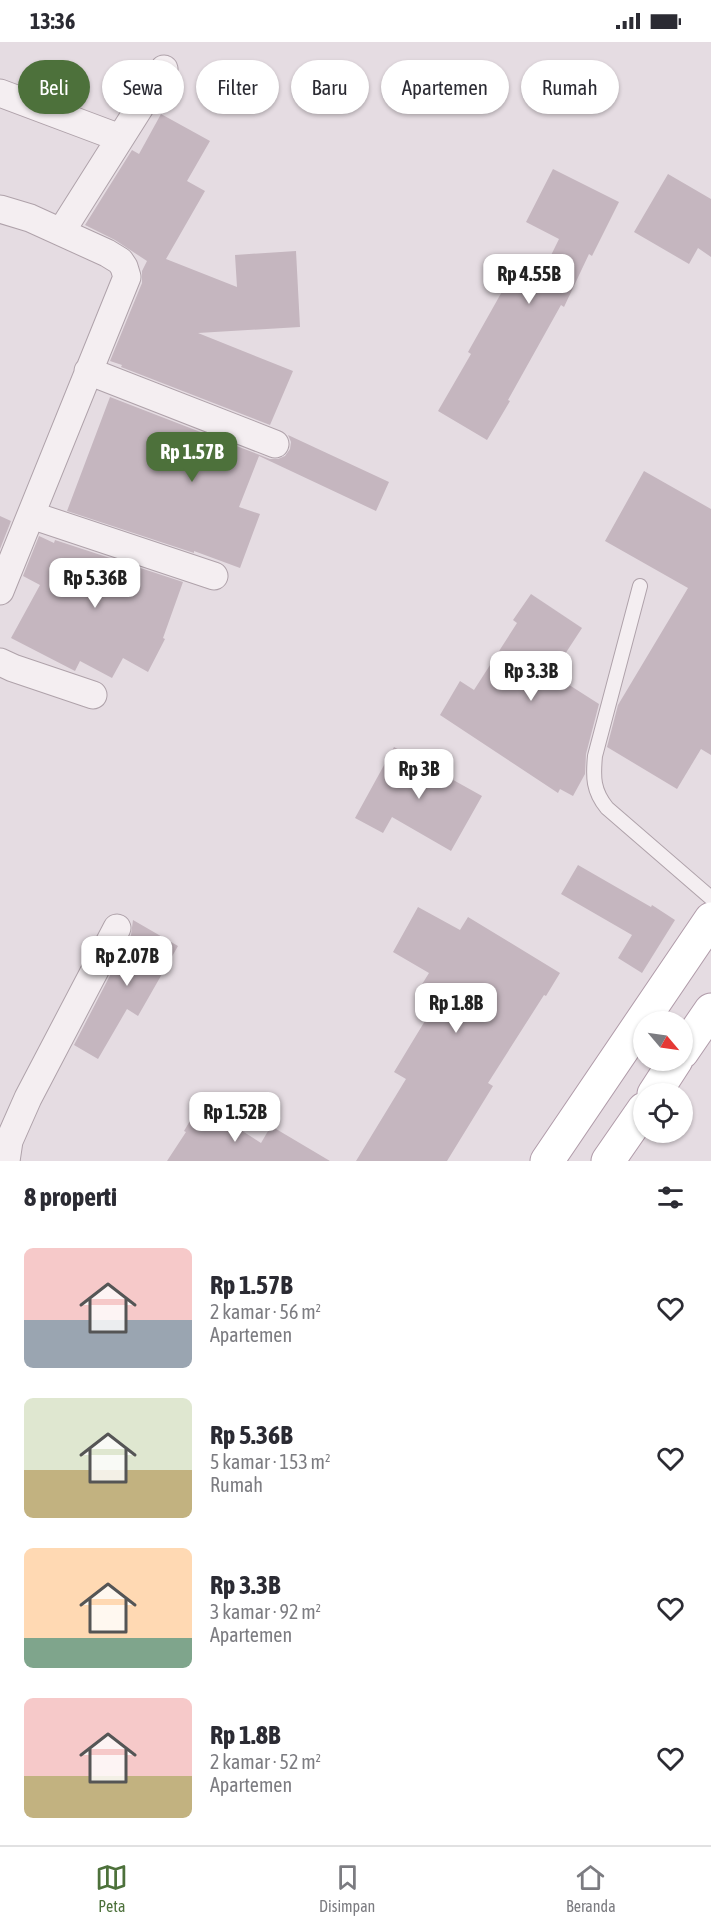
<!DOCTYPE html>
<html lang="id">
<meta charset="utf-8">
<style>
:root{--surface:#fff;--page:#f2f2f3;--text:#2b2b33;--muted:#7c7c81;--line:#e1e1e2;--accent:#4d713b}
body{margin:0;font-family:"Asap Condensed",sans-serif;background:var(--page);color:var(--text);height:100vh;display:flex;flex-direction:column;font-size:22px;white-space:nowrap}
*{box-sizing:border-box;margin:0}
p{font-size:20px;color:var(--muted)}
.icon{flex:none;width:33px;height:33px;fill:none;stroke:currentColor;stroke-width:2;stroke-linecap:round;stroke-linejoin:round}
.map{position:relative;height:1119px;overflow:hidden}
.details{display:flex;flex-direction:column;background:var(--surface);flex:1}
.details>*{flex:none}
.guide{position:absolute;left:18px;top:18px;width:675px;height:54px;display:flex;gap:12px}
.needle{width:39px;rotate:119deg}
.fabs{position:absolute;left:633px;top:969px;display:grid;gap:12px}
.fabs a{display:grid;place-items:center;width:60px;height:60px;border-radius:50%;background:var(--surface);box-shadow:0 2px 4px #0004;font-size:30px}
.price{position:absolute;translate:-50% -51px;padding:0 14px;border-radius:12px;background:#fff;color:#222;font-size:20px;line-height:39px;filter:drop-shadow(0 2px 3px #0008)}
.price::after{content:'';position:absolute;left:50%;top:36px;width:18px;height:14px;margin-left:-9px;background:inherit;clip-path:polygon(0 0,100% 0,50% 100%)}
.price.on{background:var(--accent);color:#fff}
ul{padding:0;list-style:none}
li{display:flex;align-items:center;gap:18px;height:150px;padding:0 24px}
li span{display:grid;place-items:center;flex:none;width:168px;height:120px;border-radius:9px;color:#555}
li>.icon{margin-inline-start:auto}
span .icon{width:72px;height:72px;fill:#fffc;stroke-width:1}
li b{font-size:26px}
h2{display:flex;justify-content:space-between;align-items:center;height:72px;padding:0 24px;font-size:26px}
.tag{padding:0 21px;border-radius:27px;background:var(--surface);box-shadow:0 2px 4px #0004;font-size:21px;line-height:54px}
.tag.on{background:var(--accent);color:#fff}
.status{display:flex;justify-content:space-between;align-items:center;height:42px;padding:0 30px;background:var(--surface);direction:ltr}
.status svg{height:16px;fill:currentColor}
.tabs{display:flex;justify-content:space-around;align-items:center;height:84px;border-top:2px solid var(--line);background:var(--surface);font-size:16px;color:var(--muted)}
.tabs a{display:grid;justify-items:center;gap:3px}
.tabs .on{color:var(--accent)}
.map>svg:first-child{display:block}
.building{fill:#c5b6bf}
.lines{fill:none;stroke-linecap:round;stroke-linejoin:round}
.service-casing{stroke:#afa2aa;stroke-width:16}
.minor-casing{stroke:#afa2aa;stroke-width:29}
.primary-casing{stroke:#b09ba9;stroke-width:35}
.service{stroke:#f4eef1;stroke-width:14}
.minor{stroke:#f4eef1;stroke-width:27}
.primary{stroke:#fff;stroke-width:33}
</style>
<div class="status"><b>13:36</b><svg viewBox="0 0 49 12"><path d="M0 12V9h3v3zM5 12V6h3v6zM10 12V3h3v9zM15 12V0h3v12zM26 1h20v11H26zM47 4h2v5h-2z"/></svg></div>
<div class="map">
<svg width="711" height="1119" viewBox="0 0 711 1119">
<rect width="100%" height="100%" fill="#e5dce2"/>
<path class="building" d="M 161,72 L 210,99 L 187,139 L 205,149 L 166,217 L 237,245 L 235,213 L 296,209 L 300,285 L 198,291 L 293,329 L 270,383 L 121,325 L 122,323 L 110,319 L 142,241 L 142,229 L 147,219 L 115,198 L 85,183 L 132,108 L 139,112 Z
M 553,127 L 619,160 L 592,214 L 589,212 L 564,265 L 561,263 L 508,358 L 510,359 L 487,398 L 438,369 L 471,312 L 468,310 L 508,239 L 532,252 L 559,197 L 526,180 Z
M 668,132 L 711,157 L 711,215 L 698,206 L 689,222 L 634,190 Z
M 110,355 L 270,417 L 278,417 L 285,414 L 290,407 L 291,400 L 288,393 L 389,440 L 376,469 L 259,414 L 239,465 L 260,472 L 240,526 L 194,509 L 194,511 L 67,469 Z
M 644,429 L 711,467 L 711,713 L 701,707 L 677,747 L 607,705 L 618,663 L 688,546 L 605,499 Z
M 0,474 L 11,479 L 0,507 Z
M 39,494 L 54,501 L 55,498 L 183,540 L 163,596 L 165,597 L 148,630 L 123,616 L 112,636 L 80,619 L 75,629 L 11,596 L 40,543 L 23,534 Z
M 531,552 L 582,586 L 552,632 L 599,662 L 586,712 L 585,732 L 573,754 L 560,747 L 558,751 L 440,673 L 460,639 L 474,648 L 517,581 L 513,578 Z
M 394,705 L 482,754 L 451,809 L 392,775 L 383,791 L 355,776 Z
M 578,823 L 651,865 L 652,863 L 675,878 L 642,931 L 618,916 L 632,893 L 561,852 Z
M 418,865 L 460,888 L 468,875 L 560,931 L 546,954 L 544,953 L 488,1041 L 493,1044 L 447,1119 L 356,1119 L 406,1037 L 394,1030 L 434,964 L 416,952 L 429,931 L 393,910 Z
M 133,878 L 178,904 L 138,974 L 127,967 L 98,1017 L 74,1003 L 131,893 Z
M 200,1062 L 261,1101 L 271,1084 L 330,1119 L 167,1119 L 186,1090 L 184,1089 Z"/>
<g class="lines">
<g class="service-casing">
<path id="service" d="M 640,544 L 595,714 C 593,735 593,749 607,766 L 711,856"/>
</g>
<g class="minor-casing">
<path id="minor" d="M 0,51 L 120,96
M 0,167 L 30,176 L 107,211 L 120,219 L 124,225 L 127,235 L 0,549
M 61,190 L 164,27
M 88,329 L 275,402
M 31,473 L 214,534
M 0,620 L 13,626 L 93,653
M 6,1119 L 9,1099 L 28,1056 L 117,886"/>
</g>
<g class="primary-casing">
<path id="primary" d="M 682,1010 L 711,968
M 654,1052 L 676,1018
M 547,1119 L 711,877
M 608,1119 L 644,1067"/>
</g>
<use href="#service" class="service"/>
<use href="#minor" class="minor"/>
<use href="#primary" class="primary"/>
</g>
</svg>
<div class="fabs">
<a><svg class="needle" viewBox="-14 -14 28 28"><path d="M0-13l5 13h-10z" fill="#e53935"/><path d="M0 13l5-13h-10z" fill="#7c7c81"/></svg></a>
<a><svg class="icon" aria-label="locate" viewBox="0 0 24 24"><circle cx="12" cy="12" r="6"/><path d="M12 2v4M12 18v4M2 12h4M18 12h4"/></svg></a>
</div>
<b class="price" style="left:529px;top:263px">Rp 4.55B</b>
<b class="price on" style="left:192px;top:441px">Rp 1.57B</b>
<b class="price" style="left:95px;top:567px">Rp 5.36B</b>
<b class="price" style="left:531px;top:660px">Rp 3.3B</b>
<b class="price" style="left:419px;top:758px">Rp 3B</b>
<b class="price" style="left:127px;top:945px">Rp 2.07B</b>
<b class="price" style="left:456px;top:992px">Rp 1.8B</b>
<b class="price" style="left:235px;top:1101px">Rp 1.52B</b>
<div class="guide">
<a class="tag on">Beli</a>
<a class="tag">Sewa</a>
<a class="tag">Filter</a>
<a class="tag">Baru</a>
<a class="tag">Apartemen</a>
<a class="tag">Rumah</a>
</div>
</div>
<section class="details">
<h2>8 properti<svg class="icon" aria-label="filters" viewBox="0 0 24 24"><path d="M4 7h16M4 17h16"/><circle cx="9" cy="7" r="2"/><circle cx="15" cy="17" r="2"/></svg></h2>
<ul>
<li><span style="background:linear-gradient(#f6c9c9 60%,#9aa5b1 0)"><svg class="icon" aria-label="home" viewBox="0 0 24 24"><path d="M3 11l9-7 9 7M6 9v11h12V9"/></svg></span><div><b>Rp 1.57B</b><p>2 kamar · 56 m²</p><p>Apartemen</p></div><svg class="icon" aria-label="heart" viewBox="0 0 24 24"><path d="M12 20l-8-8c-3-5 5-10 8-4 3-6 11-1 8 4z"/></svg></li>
<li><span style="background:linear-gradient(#dfe7d0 60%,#c2b280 0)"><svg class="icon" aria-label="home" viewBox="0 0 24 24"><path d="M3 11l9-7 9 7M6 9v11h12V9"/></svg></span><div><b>Rp 5.36B</b><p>5 kamar · 153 m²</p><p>Rumah</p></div><svg class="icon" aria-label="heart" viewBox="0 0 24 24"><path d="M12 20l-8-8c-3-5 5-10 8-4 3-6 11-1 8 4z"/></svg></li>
<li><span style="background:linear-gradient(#ffd9b3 75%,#7fa58c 0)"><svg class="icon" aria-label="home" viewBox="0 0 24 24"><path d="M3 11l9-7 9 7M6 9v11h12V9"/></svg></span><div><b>Rp 3.3B</b><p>3 kamar · 92 m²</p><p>Apartemen</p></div><svg class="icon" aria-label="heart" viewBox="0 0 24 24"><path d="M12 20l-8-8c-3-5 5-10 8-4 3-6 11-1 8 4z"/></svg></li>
<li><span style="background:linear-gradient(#f6c9c9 65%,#c2b280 0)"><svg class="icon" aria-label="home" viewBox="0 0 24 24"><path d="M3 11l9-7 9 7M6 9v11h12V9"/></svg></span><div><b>Rp 1.8B</b><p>2 kamar · 52 m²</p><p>Apartemen</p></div><svg class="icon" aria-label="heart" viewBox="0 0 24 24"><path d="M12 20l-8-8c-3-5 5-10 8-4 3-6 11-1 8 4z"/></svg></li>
</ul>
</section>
<nav class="tabs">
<a class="on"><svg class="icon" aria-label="map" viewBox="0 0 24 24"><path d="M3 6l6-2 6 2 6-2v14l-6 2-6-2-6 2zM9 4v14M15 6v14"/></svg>Peta</a>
<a><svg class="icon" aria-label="saved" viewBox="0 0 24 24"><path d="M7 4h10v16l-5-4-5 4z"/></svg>Disimpan</a>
<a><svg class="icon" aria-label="home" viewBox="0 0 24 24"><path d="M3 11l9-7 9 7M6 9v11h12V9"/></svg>Beranda</a>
</nav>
